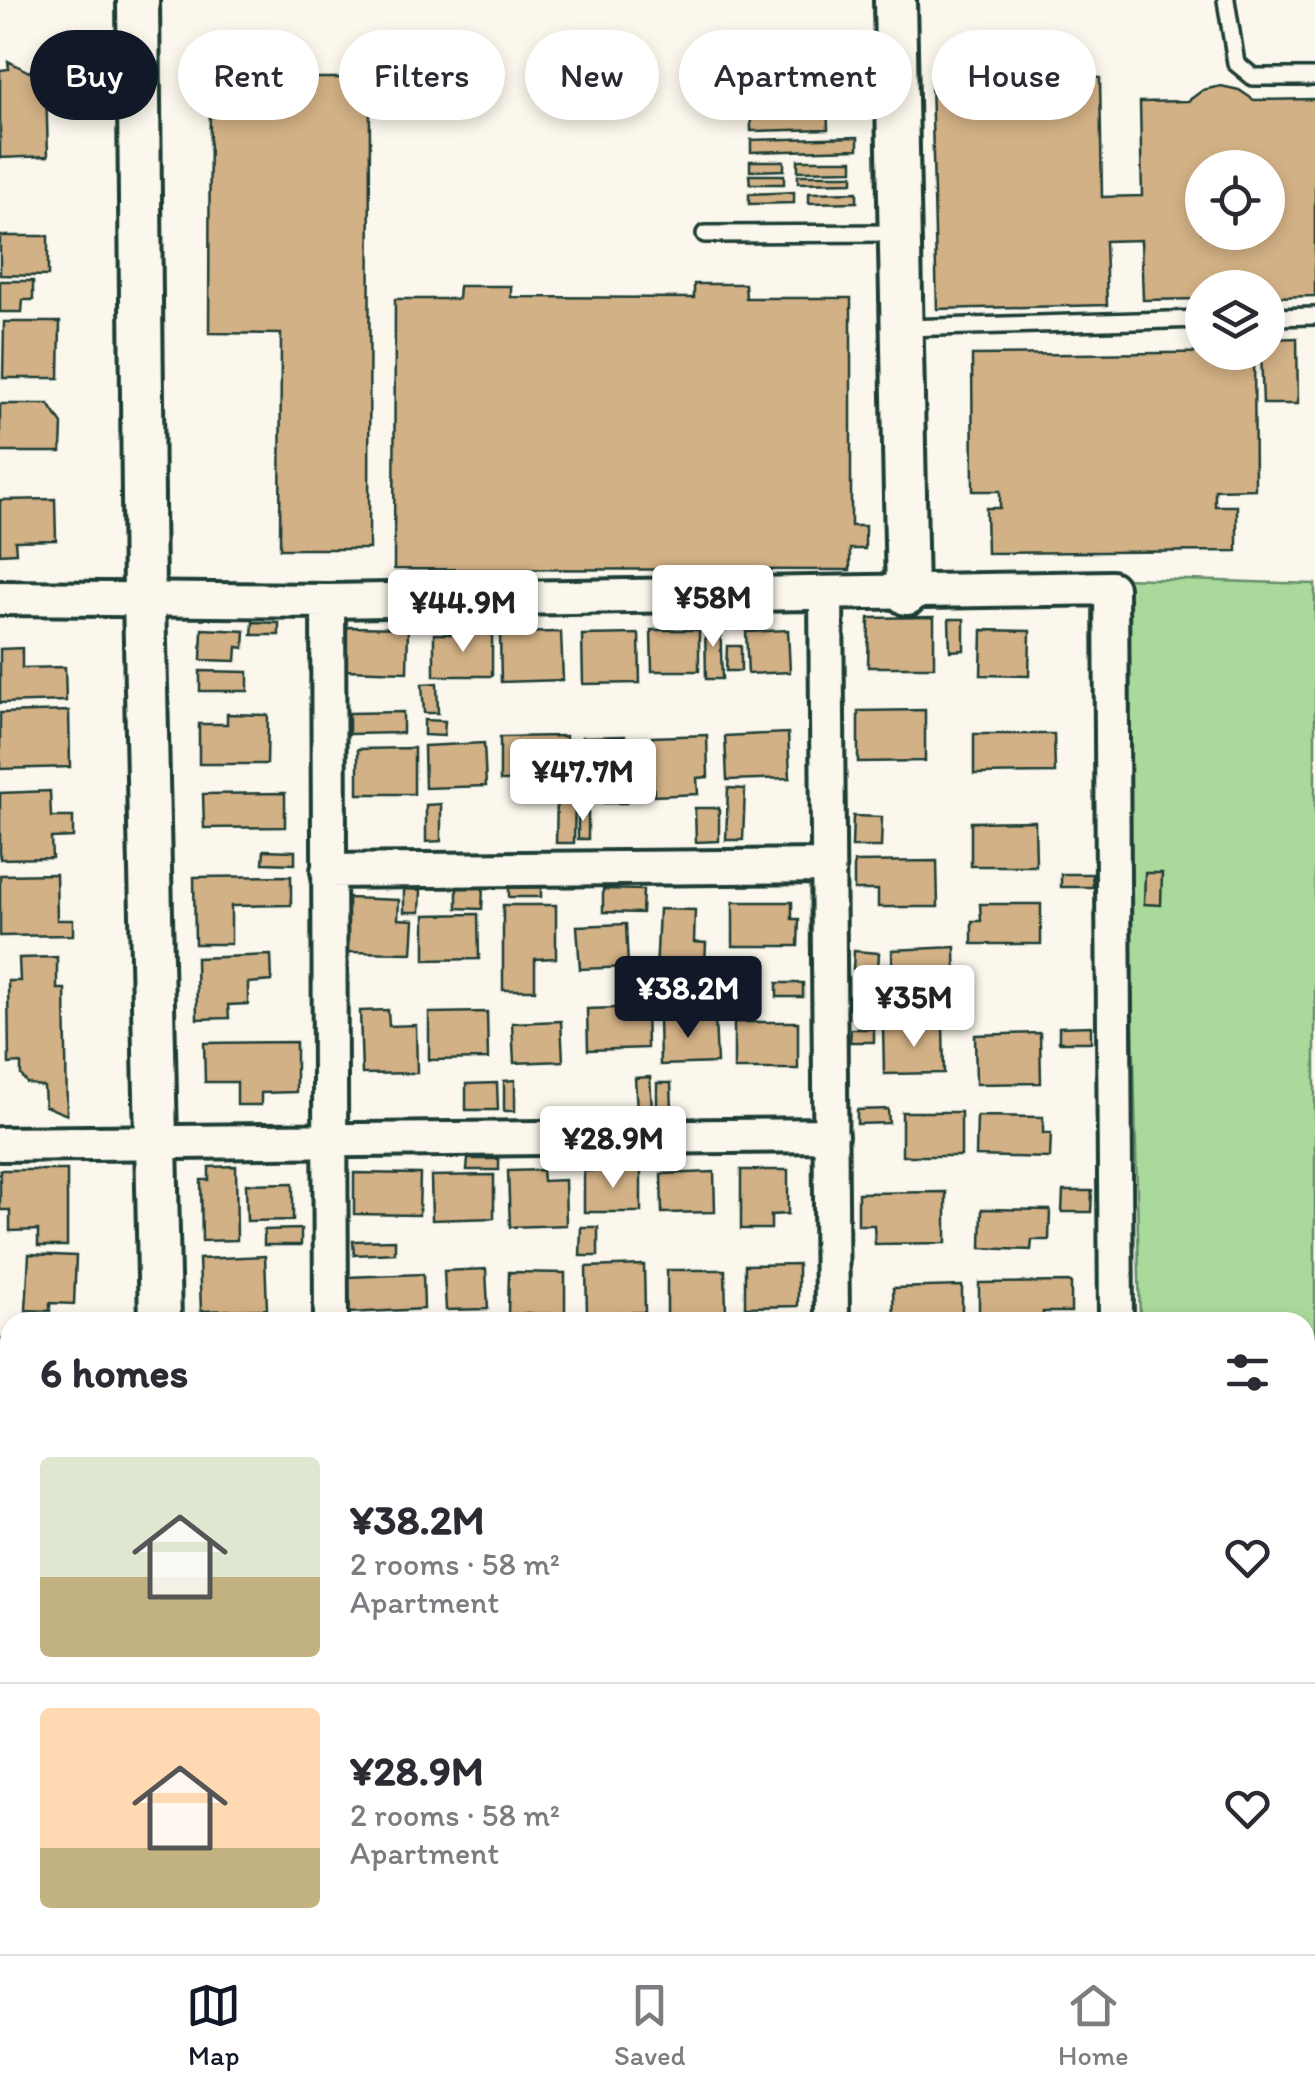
<!DOCTYPE html>
<meta charset="utf-8">
<style>
:root{--surface:#fff;--page:#f7f7f7;--text:#2b2b33;--muted:#7c7c81;--line:#e1e1e2;--accent:#111827}
body{margin:0;font-family:Itim,sans-serif;background:var(--page);color:var(--text);height:100vh;display:flex;flex-direction:column;font-size:38px;white-space:nowrap}
*{box-sizing:border-box;margin:0}
p{font-size:32px;color:var(--muted)}
.icon{flex:none;width:55px;height:55px;fill:none;stroke:currentColor;stroke-width:2;stroke-linecap:round;stroke-linejoin:round}
.map{position:relative;flex:1;overflow:hidden}
.sheet{position:absolute;left:0px;top:1312px;width:1315px;height:642px;display:flex;flex-direction:column;background:var(--surface);border-radius:30px 30px 0 0;box-shadow:0 5px 15px #0003}
.sheet>*{flex:none}
.guide{position:absolute;left:30px;top:30px;width:1255px;height:90px;display:flex;gap:20px}
.tools{position:absolute;left:1185px;top:150px;display:grid;gap:20px}
.tools a{display:grid;place-items:center;width:100px;height:100px;border-radius:50%;background:var(--surface);box-shadow:0 5px 15px #0003;font-size:50px}
.price{position:absolute;translate:-50% -85px;padding:0 22px;border-radius:10px;background:#fff;color:#222;font-size:32px;line-height:65px;filter:drop-shadow(0 2px 5px #0008)}
.price::after{content:'';position:absolute;left:50%;top:60px;width:30px;height:22px;margin-left:-15px;background:inherit;clip-path:polygon(0 0,100% 0,50% 100%)}
.price.current{background:var(--accent);color:#fff}
ul{padding:0;list-style:none}
li{display:flex;align-items:center;gap:30px;height:250px;padding:0 40px}
li+li{border-top:2px solid var(--line)}
li span{display:grid;place-items:center;flex:none;width:280px;height:200px;border-radius:10px;color:#555}
li>.icon{margin-inline-start:auto}
span .icon{width:120px;height:120px;fill:#fffc;stroke-width:1}
li b{font-size:42px}
h2{display:flex;justify-content:space-between;align-items:center;height:120px;padding:0 40px;font-size:42px}
.pill{padding:0 35px;border-radius:45px;background:var(--surface);box-shadow:0 5px 15px #0003;font-size:35px;line-height:90px}
.pill.current{background:var(--accent);color:#fff}
.menu{display:flex;justify-content:space-around;align-items:center;height:140px;border-top:2px solid var(--line);background:var(--surface);font-size:28px;color:var(--muted)}
.menu a{display:grid;justify-items:center;gap:5px}
.menu .current{color:var(--accent)}
.map>svg:first-child{display:block}
.green{fill:#aada9b;stroke:#648c68;stroke-width:2.5}
.building{fill:#d3b186;stroke:#1f3d34;stroke-width:2.5;fill-rule:evenodd}
.lines{fill:none;stroke-linecap:round;stroke-linejoin:round}
.service-casing{stroke:#1f3d34;stroke-width:22}
.minor-casing{stroke:#1f3d34;stroke-width:40}
.tertiary-casing{stroke:#1f3d34;stroke-width:48}
.service{stroke:#fbf7ec;stroke-width:15}
.minor{stroke:#fbf7ec;stroke-width:32}
.tertiary{stroke:#fbf7ec;stroke-width:40}
</style>
<div class="map">
<svg width="1315" height="1954" viewBox="0 0 1315 1954">
<rect width="100%" height="100%" fill="#fbf7ec"/>
<filter id="ink" filterUnits="userSpaceOnUse"><feTurbulence type="fractalNoise" baseFrequency=".01" numOctaves="2"/><feDisplacementMap in="SourceGraphic" scale="20" xChannelSelector="R" yChannelSelector="G"/><feConvolveMatrix kernelMatrix="1 2 1 2 8 2 1 2 1" color-interpolation-filters="sRGB"/></filter>
<g filter="url(#ink)">
<path class="green" d="M 1123,578 L 1315,584 L 1315,1822 L 1305,1822 L 1305,1322 L 1140,1322 Z"/>
<path class="building" d="M 56,56 L 56,85 L 46,85 L 48,156 L 0,158 L 0,70 L 9,69 L 8,61 L 29,72 L 43,57 Z
M 826,59 L 828,129 L 751,131 L 750,60 Z
M 1017,60 L 1026,68 L 1100,78 L 1102,197 L 1142,196 L 1140,102 L 1188,101 L 1203,90 L 1221,86 L 1239,90 L 1254,100 L 1315,99 L 1315,296 L 1268,297 L 1268,288 L 1202,288 L 1202,299 L 1143,300 L 1141,240 L 1105,241 L 1107,305 L 937,309 L 931,80 ZM 1202,168 L 1268,168 L 1268,232 L 1202,232 Z
M 210,78 L 370,78 L 369,549 L 280,549 L 281,334 L 209,333 Z
M 858,137 L 858,149 L 751,152 L 751,140 Z
M 798,160 L 853,160 L 853,170 L 798,171 Z
M 750,161 L 784,161 L 784,170 L 750,171 Z
M 749,175 L 784,175 L 784,184 L 750,184 Z
M 798,175 L 853,175 L 853,182 L 798,183 Z
M 794,192 L 794,203 L 749,204 L 749,194 Z
M 857,192 L 857,202 L 809,203 L 809,193 Z
M 0,236 L 48,236 L 48,276 L 0,275 Z
M 0,281 L 33,281 L 33,300 L 23,300 L 22,312 L 0,312 Z
M 694,284 L 745,284 L 746,298 L 851,298 L 851,526 L 865,526 L 865,549 L 850,549 L 850,570 L 394,569 L 395,299 L 458,299 L 459,286 L 511,286 L 511,297 L 694,298 Z
M 4,322 L 60,322 L 59,378 L 3,378 Z
M 1297,338 L 1298,404 L 1263,404 L 1261,352 L 1268,352 L 1268,339 Z
M 1254,352 L 1255,489 L 1215,490 L 1215,506 L 1237,506 L 1237,551 L 987,553 L 986,508 L 1000,508 L 1000,491 L 973,491 L 972,355 Z
M 0,404 L 49,404 L 62,424 L 61,452 L 0,452 Z
M 55,499 L 56,540 L 15,541 L 16,553 L 0,554 L 0,500 Z
M 934,617 L 934,667 L 868,667 L 869,618 Z
M 949,619 L 964,619 L 964,650 L 950,651 Z
M 705,620 L 720,620 L 722,679 L 706,679 Z
M 253,622 L 279,623 L 279,635 L 252,635 Z
M 347,627 L 408,628 L 407,672 L 346,670 Z
M 202,629 L 245,631 L 244,648 L 237,647 L 236,661 L 201,660 Z
M 651,630 L 699,630 L 699,671 L 652,671 Z
M 788,630 L 790,672 L 748,674 L 746,632 Z
M 982,630 L 1030,631 L 1029,676 L 981,675 Z
M 561,632 L 563,680 L 501,682 L 500,633 Z
M 434,634 L 492,634 L 492,676 L 434,676 Z
M 639,634 L 640,683 L 583,684 L 582,635 Z
M 727,646 L 741,646 L 741,671 L 726,671 Z
M 22,648 L 22,668 L 65,667 L 66,701 L 0,703 L 0,649 Z
M 200,671 L 248,672 L 248,691 L 200,691 Z
M 437,683 L 438,713 L 424,713 L 422,684 Z
M 925,710 L 925,761 L 858,762 L 858,711 Z
M 69,711 L 70,767 L 0,769 L 0,713 Z
M 403,712 L 403,733 L 349,734 L 349,713 Z
M 227,714 L 268,715 L 267,764 L 199,764 L 199,724 L 227,724 Z
M 424,720 L 445,721 L 444,736 L 424,735 Z
M 788,733 L 790,778 L 727,780 L 725,736 Z
M 974,734 L 1054,734 L 1055,773 L 974,774 Z
M 707,735 L 708,777 L 697,778 L 698,794 L 654,796 L 652,737 Z
M 566,736 L 566,780 L 500,781 L 500,737 Z
M 625,736 L 626,803 L 583,803 L 582,737 Z
M 484,743 L 486,786 L 425,788 L 424,746 Z
M 414,748 L 414,794 L 358,794 L 358,749 Z
M 728,788 L 745,789 L 743,840 L 726,840 Z
M 50,791 L 51,817 L 73,817 L 73,837 L 51,838 L 52,858 L 0,859 L 0,793 Z
M 285,793 L 285,827 L 204,828 L 203,794 Z
M 557,796 L 575,796 L 574,843 L 556,843 Z
M 441,804 L 441,841 L 426,842 L 426,805 Z
M 695,808 L 719,808 L 719,841 L 696,842 Z
M 578,810 L 588,810 L 588,839 L 578,839 Z
M 853,816 L 882,817 L 881,847 L 852,847 Z
M 1035,821 L 1036,866 L 971,866 L 971,822 Z
M 264,850 L 295,851 L 295,864 L 263,863 Z
M 937,861 L 938,907 L 878,907 L 878,890 L 854,890 L 854,862 Z
M 1145,873 L 1162,873 L 1161,905 L 1144,904 Z
M 56,874 L 57,920 L 73,920 L 73,935 L 0,936 L 0,875 Z
M 1061,874 L 1092,874 L 1093,887 L 1061,887 Z
M 291,876 L 291,905 L 231,906 L 231,944 L 195,944 L 194,877 Z
M 509,886 L 541,886 L 541,897 L 509,897 Z
M 457,887 L 483,887 L 482,909 L 457,908 Z
M 404,889 L 421,890 L 420,912 L 404,912 Z
M 603,889 L 643,890 L 642,913 L 603,912 Z
M 348,898 L 399,900 L 398,919 L 414,920 L 412,953 L 347,952 Z
M 733,902 L 792,902 L 792,919 L 799,919 L 798,946 L 733,946 Z
M 980,904 L 1041,904 L 1041,944 L 972,944 L 972,921 L 981,921 Z
M 503,905 L 556,905 L 556,958 L 535,959 L 535,990 L 503,990 Z
M 659,909 L 695,910 L 694,942 L 706,943 L 705,964 L 694,963 L 693,976 L 656,974 Z
M 478,914 L 479,959 L 425,960 L 425,915 Z
M 626,924 L 628,967 L 580,969 L 577,926 Z
M 955,947 L 956,1002 L 893,1004 L 892,950 Z
M 854,951 L 879,953 L 878,970 L 853,969 Z
M 271,955 L 272,981 L 248,983 L 248,1004 L 228,1005 L 229,1018 L 197,1019 L 196,958 Z
M 57,957 L 57,989 L 65,989 L 67,1115 L 45,1106 L 44,1087 L 27,1083 L 21,1075 L 21,1063 L 9,1064 L 8,981 L 20,981 L 19,958 Z
M 777,983 L 803,983 L 803,997 L 777,997 Z
M 646,1007 L 647,1048 L 588,1050 L 587,1009 Z
M 388,1010 L 389,1026 L 416,1025 L 417,1073 L 362,1074 L 360,1011 Z
M 487,1012 L 488,1059 L 429,1060 L 429,1013 Z
M 715,1017 L 717,1063 L 660,1065 L 659,1019 Z
M 561,1021 L 563,1061 L 514,1063 L 512,1023 Z
M 734,1022 L 798,1022 L 798,1069 L 734,1069 Z
M 943,1025 L 944,1073 L 884,1074 L 883,1026 Z
M 1091,1026 L 1091,1042 L 1059,1042 L 1059,1027 Z
M 851,1029 L 874,1029 L 874,1042 L 850,1042 Z
M 1040,1033 L 1041,1083 L 976,1084 L 975,1035 Z
M 296,1042 L 296,1092 L 261,1093 L 261,1105 L 237,1105 L 237,1082 L 205,1082 L 204,1043 Z
M 650,1077 L 652,1109 L 637,1110 L 635,1078 Z
M 515,1080 L 515,1111 L 504,1111 L 504,1081 Z
M 497,1083 L 498,1110 L 466,1110 L 466,1084 Z
M 657,1083 L 671,1083 L 672,1110 L 657,1110 Z
M 888,1109 L 889,1123 L 857,1124 L 857,1110 Z
M 902,1112 L 961,1112 L 961,1156 L 902,1156 Z
M 977,1116 L 1043,1117 L 1043,1133 L 1051,1133 L 1050,1158 L 976,1156 Z
M 468,1159 L 499,1159 L 499,1170 L 467,1170 Z
M 236,1166 L 237,1240 L 202,1241 L 201,1180 L 209,1180 L 209,1167 Z
M 0,1170 L 67,1170 L 67,1246 L 38,1246 L 38,1230 L 10,1231 L 10,1210 L 0,1210 Z
M 542,1170 L 543,1181 L 565,1180 L 566,1225 L 510,1227 L 508,1171 Z
M 641,1170 L 641,1212 L 584,1212 L 584,1171 Z
M 741,1170 L 788,1170 L 788,1214 L 771,1215 L 771,1229 L 741,1229 Z
M 714,1172 L 715,1212 L 662,1213 L 661,1174 Z
M 354,1173 L 420,1174 L 419,1215 L 354,1214 Z
M 494,1175 L 494,1218 L 432,1220 L 431,1176 Z
M 293,1183 L 293,1220 L 247,1221 L 246,1184 Z
M 1063,1191 L 1092,1191 L 1091,1212 L 1062,1212 Z
M 946,1192 L 946,1243 L 875,1244 L 874,1225 L 858,1225 L 858,1193 Z
M 982,1209 L 1050,1210 L 1049,1240 L 1032,1240 L 1031,1250 L 981,1248 Z
M 581,1227 L 598,1227 L 598,1256 L 580,1256 Z
M 301,1229 L 301,1245 L 264,1245 L 264,1230 Z
M 395,1240 L 395,1253 L 354,1255 L 353,1241 Z
M 29,1254 L 76,1256 L 74,1304 L 50,1303 L 50,1311 L 26,1310 Z
M 265,1256 L 267,1309 L 201,1311 L 199,1259 Z
M 798,1264 L 798,1306 L 745,1307 L 745,1265 Z
M 644,1265 L 645,1312 L 587,1314 L 586,1267 Z
M 486,1269 L 488,1309 L 446,1310 L 444,1271 Z
M 667,1270 L 725,1270 L 726,1314 L 667,1315 Z
M 509,1272 L 565,1273 L 565,1314 L 508,1314 Z
M 423,1274 L 424,1309 L 349,1313 L 347,1277 Z
M 1071,1282 L 1071,1312 L 1043,1312 L 1043,1322 L 979,1322 L 979,1283 Z
M 962,1286 L 962,1322 L 894,1322 L 893,1288 Z
M 0,1338 L 10,1338 L 10,1397 L 0,1397 Z
M 0,1442 L 10,1442 L 10,1493 L 0,1493 Z
M 0,1589 L 10,1589 L 10,1631 L 0,1631 Z
M 0,1641 L 10,1641 L 10,1659 L 0,1659 Z
M 0,1679 L 10,1679 L 10,1744 L 0,1744 Z
M 0,1744 L 10,1744 L 10,1811 L 0,1811 Z
M 7,1928 L 10,1945 L 77,1945 L 77,1954 L 8,1954 Z
M 218,1945 L 295,1945 L 295,1954 L 218,1954 Z
M 341,1945 L 400,1945 L 400,1953 L 341,1954 Z
M 647,1945 L 711,1945 L 711,1949 L 647,1948 Z
M 881,1945 L 944,1945 L 944,1954 L 881,1954 Z
M 956,1945 L 1013,1945 L 1013,1954 L 956,1954 Z
M 1028,1945 L 1089,1945 L 1089,1952 L 1028,1952 Z
M 1165,1945 L 1235,1945 L 1235,1954 L 1165,1954 Z
M 1247,1945 L 1300,1945 L 1300,1952 L 1247,1952 Z"/>
<g class="lines">
<g class="service-casing">
<path id="service" d="M 1226,0 L 1236,63 L 1253,77 L 1315,77
M 705,234 L 899,233
M 1268,317 L 1315,316
M 905,328 L 1202,319"/>
</g>
<g class="minor-casing">
<path id="minor" d="M 826,593 L 832,1322
M 0,598 L 328,601 L 1111,588 L 1116,1322
M 328,601 L 331,1322
M 328,871 L 827,866
M 0,1144 L 831,1135
M 1124,1945 L 1124,1954"/>
</g>
<g class="tertiary-casing">
<path id="tertiary" d="M 138,0 L 144,597 L 160,1322
M 895,0 L 907,594
M 1305,1857 L 1315,1857
M 0,1873 L 10,1873
M 165,1945 L 165,1954"/>
</g>
<use href="#service" class="service"/>
<use href="#minor" class="minor"/>
<use href="#tertiary" class="tertiary"/>
</g>
</g>
</svg>
<div class="tools">
<a><svg class="icon" aria-label="locate" viewBox="0 0 24 24"><circle cx="12" cy="12" r="6"/><path d="M12 2v4M12 18v4M2 12h4M18 12h4"/></svg></a>
<a><svg class="icon" aria-label="layers" viewBox="0 0 24 24"><path d="M12 4l9 5-9 5-9-5zM3 14l9 5 9-5"/></svg></a>
</div>
<b class="price" style="left:713px;top:650px">¥58M</b>
<b class="price" style="left:463px;top:655px">¥44.9M</b>
<b class="price" style="left:583px;top:824px">¥47.7M</b>
<b class="price current" style="left:688px;top:1041px">¥38.2M</b>
<b class="price" style="left:914px;top:1050px">¥35M</b>
<b class="price" style="left:613px;top:1191px">¥28.9M</b>
<div class="guide">
<a class="pill current">Buy</a>
<a class="pill">Rent</a>
<a class="pill">Filters</a>
<a class="pill">New</a>
<a class="pill">Apartment</a>
<a class="pill">House</a>
</div>
<section class="sheet">
<h2>6 homes<svg class="icon" aria-label="filters" viewBox="0 0 24 24"><path d="M4 7h16M4 17h16"/><circle cx="9" cy="7" r="2"/><circle cx="15" cy="17" r="2"/></svg></h2>
<ul>
<li><span style="background:linear-gradient(#dfe7d0 60%,#c2b280 0)"><svg class="icon" aria-label="home" viewBox="0 0 24 24"><path d="M3 11l9-7 9 7M6 9v11h12V9"/></svg></span><div><b>¥38.2M</b><p>2 rooms · 58 m²</p><p>Apartment</p></div><svg class="icon" aria-label="heart" viewBox="0 0 24 24"><path d="M12 20l-8-8c-3-5 5-10 8-4 3-6 11-1 8 4z"/></svg></li>
<li><span style="background:linear-gradient(#ffd9b3 70%,#c2b280 0)"><svg class="icon" aria-label="home" viewBox="0 0 24 24"><path d="M3 11l9-7 9 7M6 9v11h12V9"/></svg></span><div><b>¥28.9M</b><p>2 rooms · 58 m²</p><p>Apartment</p></div><svg class="icon" aria-label="heart" viewBox="0 0 24 24"><path d="M12 20l-8-8c-3-5 5-10 8-4 3-6 11-1 8 4z"/></svg></li>
</ul>
</section>
</div>
<nav class="menu">
<a class="current"><svg class="icon" aria-label="map" viewBox="0 0 24 24"><path d="M3 6l6-2 6 2 6-2v14l-6 2-6-2-6 2zM9 4v14M15 6v14"/></svg>Map</a>
<a><svg class="icon" aria-label="saved" viewBox="0 0 24 24"><path d="M7 4h10v16l-5-4-5 4z"/></svg>Saved</a>
<a><svg class="icon" aria-label="home" viewBox="0 0 24 24"><path d="M3 11l9-7 9 7M6 9v11h12V9"/></svg>Home</a>
</nav>
